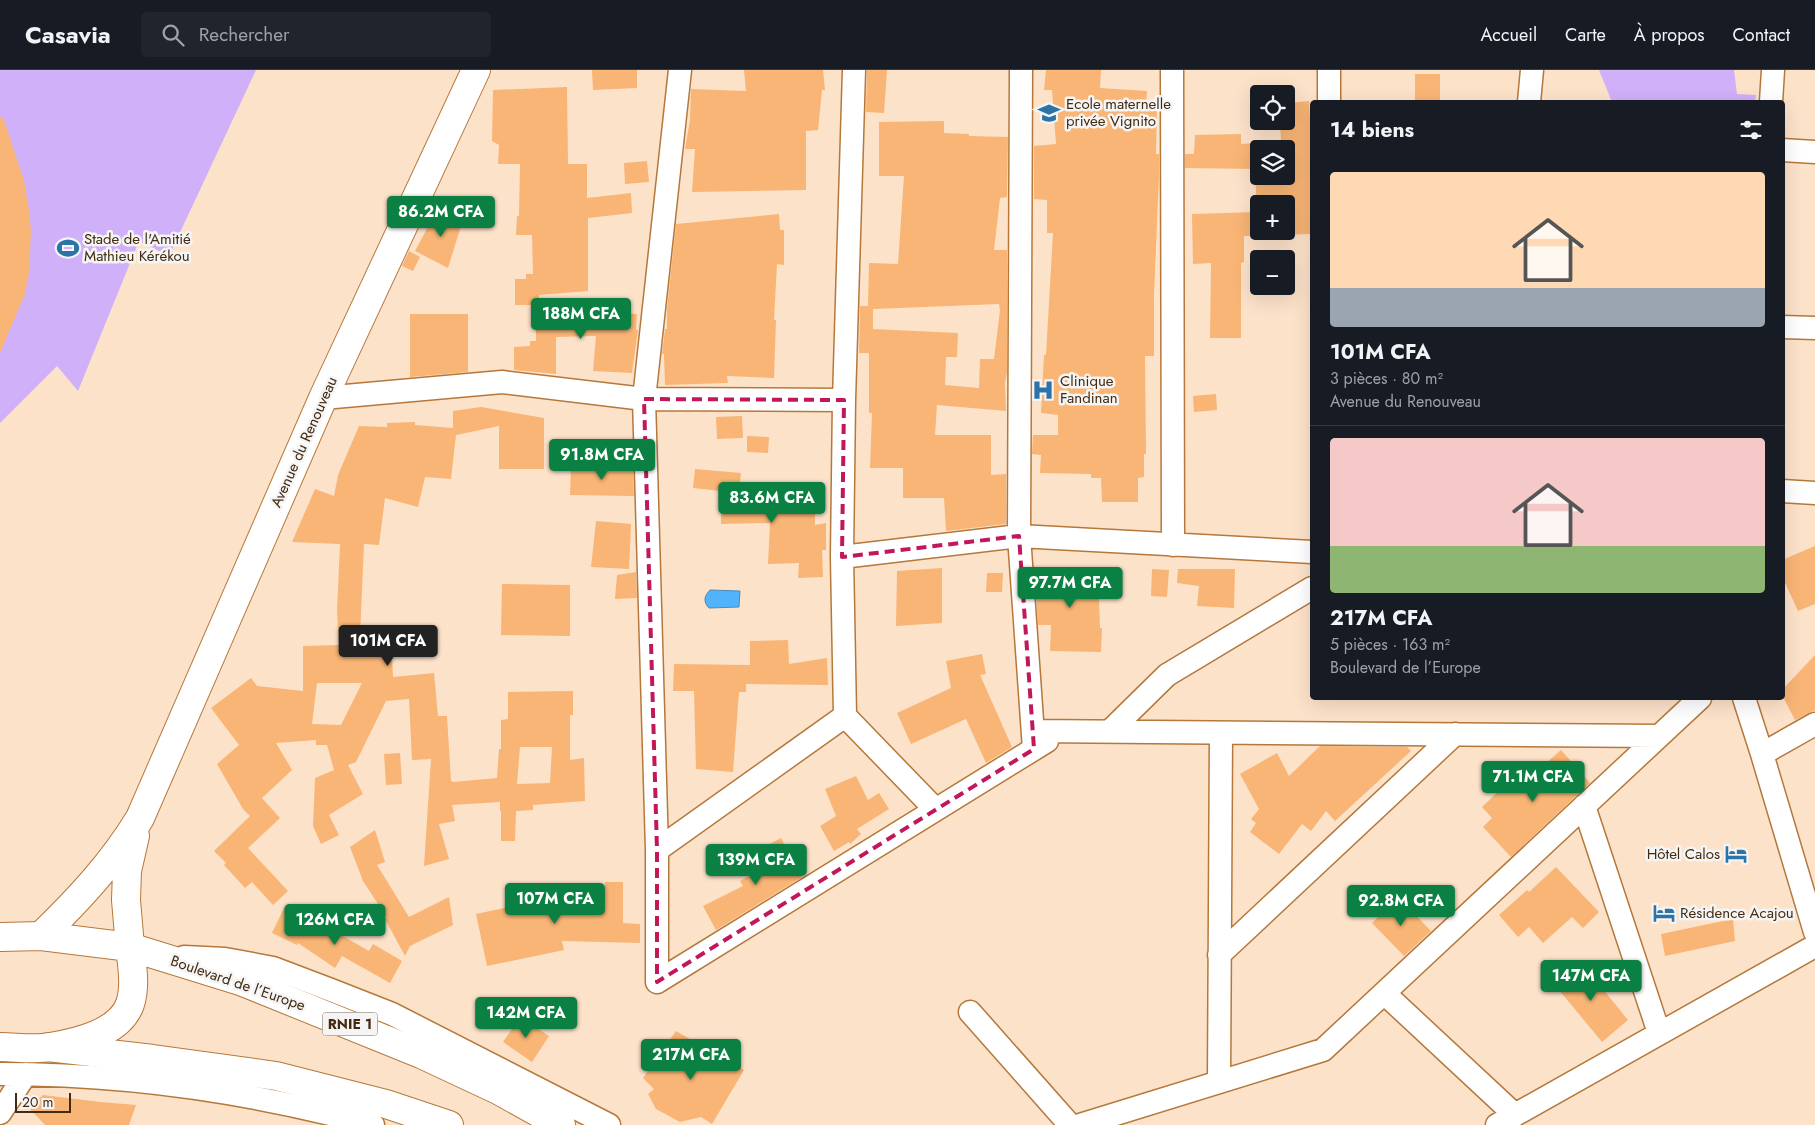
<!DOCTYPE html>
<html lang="fr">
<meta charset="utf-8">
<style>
:root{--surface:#171b24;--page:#20242c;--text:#f1f3f6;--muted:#9ea1a6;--line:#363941;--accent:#0b8043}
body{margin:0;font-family:Jost,sans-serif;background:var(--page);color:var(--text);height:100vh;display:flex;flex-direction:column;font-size:19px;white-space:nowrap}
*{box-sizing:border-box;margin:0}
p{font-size:16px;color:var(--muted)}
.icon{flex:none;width:28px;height:28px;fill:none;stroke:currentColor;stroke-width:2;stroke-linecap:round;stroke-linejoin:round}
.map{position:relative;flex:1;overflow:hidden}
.details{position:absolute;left:1310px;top:30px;width:475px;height:600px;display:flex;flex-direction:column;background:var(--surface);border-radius:5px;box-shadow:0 5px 20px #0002}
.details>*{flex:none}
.controls{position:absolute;left:1250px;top:15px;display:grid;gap:10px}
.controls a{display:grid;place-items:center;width:45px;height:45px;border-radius:5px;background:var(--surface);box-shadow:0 5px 20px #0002;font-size:25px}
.scale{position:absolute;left:15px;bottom:12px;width:56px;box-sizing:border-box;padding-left:5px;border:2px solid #432a10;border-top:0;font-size:14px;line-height:18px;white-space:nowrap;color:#432a10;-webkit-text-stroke:4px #f5f5f5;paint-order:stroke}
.price{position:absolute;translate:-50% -42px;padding:0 11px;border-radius:5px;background:var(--accent);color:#fff;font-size:16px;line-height:32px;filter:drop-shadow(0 1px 2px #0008)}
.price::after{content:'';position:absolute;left:50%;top:30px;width:15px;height:11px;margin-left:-8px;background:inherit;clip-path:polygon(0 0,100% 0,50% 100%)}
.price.current{background:#222;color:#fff}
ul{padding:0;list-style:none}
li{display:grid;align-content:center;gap:10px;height:265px;padding:0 20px}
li+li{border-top:1px solid var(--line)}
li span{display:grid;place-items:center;height:155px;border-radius:5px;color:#555}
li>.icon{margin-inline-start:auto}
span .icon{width:90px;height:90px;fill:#fffc;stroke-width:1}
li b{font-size:21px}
h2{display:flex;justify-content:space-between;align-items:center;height:60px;padding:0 20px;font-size:21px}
header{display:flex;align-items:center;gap:30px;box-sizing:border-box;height:70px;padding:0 25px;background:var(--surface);border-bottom:1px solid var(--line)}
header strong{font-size:24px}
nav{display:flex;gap:28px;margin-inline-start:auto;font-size:18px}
.search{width:350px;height:45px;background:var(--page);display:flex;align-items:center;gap:12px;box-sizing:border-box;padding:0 18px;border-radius:5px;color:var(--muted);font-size:19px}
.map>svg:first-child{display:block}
.green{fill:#d0b0f8}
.water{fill:#51b3fc;stroke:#4d8ab5}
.building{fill:#f8b575;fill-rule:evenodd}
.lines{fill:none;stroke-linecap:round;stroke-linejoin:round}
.street-casing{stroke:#b5783a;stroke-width:25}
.secondary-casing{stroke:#b5783a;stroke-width:30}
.highway-casing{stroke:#b5783a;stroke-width:30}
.street{stroke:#fff;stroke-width:22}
.secondary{stroke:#fff;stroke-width:28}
.highway{stroke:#fff;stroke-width:28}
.marked{fill:none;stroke:#c2185b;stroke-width:4;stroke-dasharray:10 6;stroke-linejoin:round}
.labels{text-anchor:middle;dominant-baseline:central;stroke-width:5;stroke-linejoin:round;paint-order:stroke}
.shield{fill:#f5f5f5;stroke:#786755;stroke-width:1}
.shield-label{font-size:14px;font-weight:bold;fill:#432a10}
.poi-label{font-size:15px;fill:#432a10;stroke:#f5f5f5;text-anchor:start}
.street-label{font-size:15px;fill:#432a10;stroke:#f5f5f5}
</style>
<header>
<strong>Casavia</strong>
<div class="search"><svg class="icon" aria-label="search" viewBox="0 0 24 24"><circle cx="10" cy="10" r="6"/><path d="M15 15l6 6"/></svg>Rechercher</div>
<nav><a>Accueil</a><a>Carte</a><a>À propos</a><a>Contact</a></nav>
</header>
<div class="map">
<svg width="1815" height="1055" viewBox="0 0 1815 1055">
<rect width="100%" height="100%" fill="#fde2ca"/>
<path class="green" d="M 0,0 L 256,0 L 169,186 L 139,171 L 78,321 L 57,296 L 0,353 Z
M 1599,0 L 1734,0 L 1737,24 L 1756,25 L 1755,32 L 1612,32 Z"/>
<path class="water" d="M 710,520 L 740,521 L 739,537 L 709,538 C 703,532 704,526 710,520 Z"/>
<path class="building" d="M 592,0 L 637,0 L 637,18 L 593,20 Z
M 744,0 L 823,0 L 825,20 L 822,20 L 818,60 L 806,61 L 806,120 L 692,122 L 695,79 L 685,79 L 690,50 L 691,19 L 746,21 Z
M 867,0 L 887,0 L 884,43 L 866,42 Z
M 1046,0 L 1101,0 L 1100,18 L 1147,21 L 1146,34 L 1157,34 L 1156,84 L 1159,84 L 1159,106 L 1154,225 L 1154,286 L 1145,286 L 1146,384 L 1144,384 L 1144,407 L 1138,408 L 1138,432 L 1102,432 L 1101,408 L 1091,408 L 1091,404 L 1040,403 L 1041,385 L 1032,384 L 1033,365 L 1058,365 L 1058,345 L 1041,343 L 1044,285 L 1046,285 L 1053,163 L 1047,163 L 1047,130 L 1034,129 L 1034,76 L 1056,74 L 1052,20 L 1044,20 Z
M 1415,4 L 1440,4 L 1440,32 L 1415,32 Z
M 567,17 L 568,94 L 587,94 L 587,128 L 631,123 L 632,143 L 588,148 L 588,221 L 539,225 L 539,235 L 515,235 L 515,209 L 526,209 L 526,204 L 533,204 L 532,165 L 516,165 L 517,146 L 519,146 L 520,94 L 498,94 L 499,75 L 492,71 L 493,20 Z
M 1309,31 L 1311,69 L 1312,69 L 1312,164 L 1244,166 L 1244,192 L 1241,193 L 1241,268 L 1210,268 L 1211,193 L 1193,194 L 1192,144 L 1257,142 L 1255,99 L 1185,98 L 1185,84 L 1194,84 L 1195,65 L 1241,64 L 1241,74 L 1281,71 L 1280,51 L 1286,51 L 1286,33 ZM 1259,79 L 1286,79 L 1286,106 L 1259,106 ZM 1259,134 L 1286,134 L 1286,161 L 1259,161 Z
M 3,47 L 24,111 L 29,140 L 31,161 L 29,202 L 25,224 L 0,283 L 0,48 Z
M 944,51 L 944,63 L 969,64 L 969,66 L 1008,67 L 1007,127 L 1000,128 L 994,180 L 1007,180 L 1007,302 L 1005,313 L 1006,341 L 937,335 L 935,365 L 991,365 L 991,405 L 1006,404 L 1006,454 L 946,461 L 944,428 L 903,428 L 903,398 L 870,398 L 872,343 L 869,343 L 869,283 L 859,283 L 860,236 L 868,236 L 869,193 L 898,194 L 904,106 L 879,106 L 879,52 ZM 999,234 L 1000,240 L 994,289 L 980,289 L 979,318 L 945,315 L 946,287 L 957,287 L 958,263 L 873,259 L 873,239 Z
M 647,91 L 649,112 L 625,114 L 624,93 Z
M 436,142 L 464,146 L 448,198 L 415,181 Z
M 779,144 L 780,160 L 784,160 L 784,195 L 777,194 L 774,250 L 776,250 L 774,308 L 727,306 L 728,313 L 665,315 L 664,284 L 662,284 L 665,259 L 667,259 L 667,239 L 676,154 Z
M 409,181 L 420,187 L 413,201 L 402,196 Z
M 536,238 L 637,244 L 636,260 L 638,260 L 632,303 L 593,301 L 596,266 L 556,267 L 556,304 L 514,300 L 514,277 L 530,276 L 530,271 L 536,271 Z
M 410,244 L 468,244 L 468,302 L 410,307 Z
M 1216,324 L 1217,340 L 1194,342 L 1193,326 Z
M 481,337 L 544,348 L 544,399 L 499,399 L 499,356 L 456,365 L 451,409 L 425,407 L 418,437 L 385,428 L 379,475 L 364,474 L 360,567 L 391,565 L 393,607 L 434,603 L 438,646 L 447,646 L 451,711 L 453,712 L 497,708 L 499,679 L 501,679 L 501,650 L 508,649 L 508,622 L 573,621 L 573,645 L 570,645 L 570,690 L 584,688 L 585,731 L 533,735 L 533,740 L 516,741 L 515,771 L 501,771 L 501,741 L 500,741 L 500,732 L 452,735 L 455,751 L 439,754 L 449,789 L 424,796 L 431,689 L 412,690 L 409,629 L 386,631 L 356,692 L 348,695 L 363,724 L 329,745 L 339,765 L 321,774 L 313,756 L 315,708 L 334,700 L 327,675 L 316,675 L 316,670 L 276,673 L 292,700 L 262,728 L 280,748 L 248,778 L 288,821 L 273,835 L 252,812 L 245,818 L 224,795 L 226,793 L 214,781 L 250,746 L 243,739 L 217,694 L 239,675 L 211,638 L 251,608 L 257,616 L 303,621 L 303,576 L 339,575 L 337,541 L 340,474 L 292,472 L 315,419 L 334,426 L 338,405 L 359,356 L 387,357 L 387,353 L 415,352 L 415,355 L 453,358 L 453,341 ZM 317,613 L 362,613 L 341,655 L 312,654 ZM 520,677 L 552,677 L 550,713 L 517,714 Z
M 742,346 L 743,368 L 717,369 L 716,347 Z
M 747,366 L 769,367 L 768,383 L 747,382 Z
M 571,396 L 633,398 L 634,426 L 570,425 Z
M 695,399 L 741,403 L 738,430 L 745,430 L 745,438 L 815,437 L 815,455 L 826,453 L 826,480 L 822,480 L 823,507 L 798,508 L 799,493 L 768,494 L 770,453 L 721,454 L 721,421 L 693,418 Z
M 596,451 L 631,454 L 629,499 L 591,497 Z
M 1815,476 L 1815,534 L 1798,541 L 1782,506 L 1782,490 Z
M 942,498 L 942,553 L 896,556 L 897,501 Z
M 1051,499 L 1051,501 L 1098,500 L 1100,558 L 1102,558 L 1101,582 L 1050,581 L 1051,555 L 1038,555 L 1035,505 L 1036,500 Z
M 1152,499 L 1169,500 L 1167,527 L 1151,526 Z
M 1178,499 L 1235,499 L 1234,538 L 1197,536 L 1199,516 L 1177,513 Z
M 636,502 L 637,528 L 615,529 L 617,505 Z
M 987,503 L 1003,503 L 1002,522 L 986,522 Z
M 502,514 L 570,515 L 570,566 L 501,565 Z
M 788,570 L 789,594 L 827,588 L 828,615 L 746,614 L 746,622 L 739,622 L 733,702 L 696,699 L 694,621 L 673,621 L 674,594 L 750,595 L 750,571 Z
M 982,584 L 986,604 L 980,605 L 1012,677 L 986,693 L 966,649 L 911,674 L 897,643 L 951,618 L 946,591 Z
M 1815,585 L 1815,640 L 1795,650 L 1782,625 L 1782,620 Z
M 1320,676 L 1407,677 L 1411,681 L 1335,751 L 1326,741 L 1311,761 L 1302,754 L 1279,784 L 1250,762 L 1256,753 L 1251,749 L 1259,739 L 1240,704 L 1277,683 L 1289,706 Z
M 1561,680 L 1590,713 L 1511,787 L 1483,757 L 1492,748 L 1482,737 L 1506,714 L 1513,722 Z
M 400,683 L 402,714 L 386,715 L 384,684 Z
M 856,706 L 868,730 L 879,723 L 889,739 L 857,759 L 861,764 L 850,774 L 849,772 L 834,781 L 820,756 L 836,746 L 825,719 Z
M 375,760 L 385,792 L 377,795 L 409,847 L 449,827 L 453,855 L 410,876 L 405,886 L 385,849 L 387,848 L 363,811 L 350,777 Z
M 781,768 L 802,807 L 716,860 L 703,836 L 743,816 L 740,811 L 767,796 L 758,780 Z
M 1556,797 L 1599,842 L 1583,858 L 1572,847 L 1543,873 L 1529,857 L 1518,867 L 1499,845 L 1527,820 L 1529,822 Z
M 605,812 L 623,812 L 623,853 L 640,854 L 640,873 L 562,871 L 564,880 L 487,896 L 476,844 L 566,825 L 567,822 L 604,823 Z
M 1398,827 L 1431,861 L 1404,886 L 1372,853 Z
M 284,838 L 326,858 L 327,857 L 369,881 L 373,874 L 402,891 L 390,913 L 342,886 L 335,898 L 298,873 L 297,875 L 272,863 Z
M 1733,849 L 1735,871 L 1665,886 L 1661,864 Z
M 1581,892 L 1628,950 L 1602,972 L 1554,914 Z
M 520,947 L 549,966 L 532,992 L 503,972 Z
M 676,961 L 744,1000 L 712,1054 L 701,1047 L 680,1052 L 656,1039 L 648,1024 L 654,1019 L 643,1008 Z
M 43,1025 L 101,1032 L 136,1035 L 129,1055 L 45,1055 L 29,1038 Z"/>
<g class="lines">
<g class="street-casing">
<path id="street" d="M 854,0 L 844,330 L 842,487 L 845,646 L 935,739
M 1021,0 L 1019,466 L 1034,679
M 1172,0 L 1173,475
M 1329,0 L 1329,32
M 1529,32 L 1532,0
M 1771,32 L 1773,0
M 1782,80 L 1815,82
M 1782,257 L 1815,258
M 323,328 L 502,312 L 644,329 L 844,330
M 1782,421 L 1815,423
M 842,487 L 1019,466 L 1312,482
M 1744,628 L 1762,684 L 1815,862
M 1033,661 L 1659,666
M 1110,661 L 1167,605 L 1312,518
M 1762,684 L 1815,654
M 1584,736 L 1659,963
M 657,780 L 845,646
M 1219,885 L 1455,664
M 184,887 L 225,889 L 273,898 L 331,920 L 392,944 L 609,1055
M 657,912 L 657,780 L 644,329 L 680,0
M 657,912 L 1047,671
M 1384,923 L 1515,1045
M 970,942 L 1070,1055
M 0,1004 C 126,1004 252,1022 373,1055
M 1219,1012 L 1221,663
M 0,1043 L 26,1004
M 1080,1055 L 1323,980 L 1700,628
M 1497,1055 L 1815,876"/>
</g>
<g class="secondary-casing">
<path id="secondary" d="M 41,866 C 78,830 113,793 140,748 L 323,328 L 476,0
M 130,877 L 126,830 L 127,801 L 135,766"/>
</g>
<g class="highway-casing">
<path id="highway" d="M 0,867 L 41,866 L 130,877 L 243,912 L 421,984 L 498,1020 L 561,1055
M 0,977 C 16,977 34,980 50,977 C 76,973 120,963 130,934 C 136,916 132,895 130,877
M 48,977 L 153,989 L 276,1006 L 386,1034 L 449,1055"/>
</g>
<use href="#street" class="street"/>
<use href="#secondary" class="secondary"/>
<use href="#highway" class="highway"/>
</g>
<path class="marked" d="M 644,329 L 844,330 L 842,487 L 1019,466 L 1034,679 L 657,912 L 657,780 Z"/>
<defs>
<g id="school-bare" transform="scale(1.725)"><path d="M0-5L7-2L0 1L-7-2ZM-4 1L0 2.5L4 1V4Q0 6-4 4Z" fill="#2c74a8" stroke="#f5f5f5" stroke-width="2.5" paint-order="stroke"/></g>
<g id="stadium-bare" transform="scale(1.725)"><path d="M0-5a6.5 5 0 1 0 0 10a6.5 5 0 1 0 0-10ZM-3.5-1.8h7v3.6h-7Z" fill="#2c74a8" stroke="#f5f5f5" stroke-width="2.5" paint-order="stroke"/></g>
<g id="hospital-bare" transform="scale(1.725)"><path d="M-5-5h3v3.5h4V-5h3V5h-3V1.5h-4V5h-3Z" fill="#2c74a8" stroke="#f5f5f5" stroke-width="2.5" paint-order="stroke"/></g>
<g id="hotel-bare" transform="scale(1.725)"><path d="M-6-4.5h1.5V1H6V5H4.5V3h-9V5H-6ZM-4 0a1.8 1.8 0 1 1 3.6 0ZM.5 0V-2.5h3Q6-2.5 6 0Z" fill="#2c74a8" stroke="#f5f5f5" stroke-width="2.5" paint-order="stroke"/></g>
</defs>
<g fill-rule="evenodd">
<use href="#school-bare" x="1049" y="43"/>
<use href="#stadium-bare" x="68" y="178"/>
<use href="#hospital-bare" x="1043" y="320"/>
<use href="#hotel-bare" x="1736" y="784"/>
<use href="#hotel-bare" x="1664" y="843"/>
</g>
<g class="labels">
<rect class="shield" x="322.5" y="942.5" width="55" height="23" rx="4"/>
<g class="shield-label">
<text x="350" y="954">RNIE 1</text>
</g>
<g class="poi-label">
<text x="1066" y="34">Ecole maternelle<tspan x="1066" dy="17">privée Vignito</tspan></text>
<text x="84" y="169">Stade de l'Amitié<tspan x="84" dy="17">Mathieu Kérékou</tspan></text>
<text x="1060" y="311">Clinique<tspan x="1060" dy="17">Fandinan</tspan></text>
<text x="1720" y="784" text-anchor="end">Hôtel Calos</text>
<text x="1680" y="843">Résidence Acajou</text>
</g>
<g class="street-label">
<text transform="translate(304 372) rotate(-66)">Avenue du Renouveau</text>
<text transform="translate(238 913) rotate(19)">Boulevard de l’Europe</text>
</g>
</g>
</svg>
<div class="controls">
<a><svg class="icon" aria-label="locate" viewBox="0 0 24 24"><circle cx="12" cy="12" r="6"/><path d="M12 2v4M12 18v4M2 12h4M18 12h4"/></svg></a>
<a><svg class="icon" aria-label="layers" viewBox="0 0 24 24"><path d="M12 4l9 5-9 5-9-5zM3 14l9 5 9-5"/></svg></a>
<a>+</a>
<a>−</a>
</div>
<div class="scale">20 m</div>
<b class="price" style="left:441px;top:168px">86.2M CFA</b>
<b class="price" style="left:581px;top:270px">188M CFA</b>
<b class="price" style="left:602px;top:411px">91.8M CFA</b>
<b class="price" style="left:772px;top:454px">83.6M CFA</b>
<b class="price" style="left:1070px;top:539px">97.7M CFA</b>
<b class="price current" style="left:388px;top:597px">101M CFA</b>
<b class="price" style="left:1533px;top:733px">71.1M CFA</b>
<b class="price" style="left:756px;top:816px">139M CFA</b>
<b class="price" style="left:555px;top:855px">107M CFA</b>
<b class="price" style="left:1401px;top:857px">92.8M CFA</b>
<b class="price" style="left:335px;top:876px">126M CFA</b>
<b class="price" style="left:1591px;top:932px">147M CFA</b>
<b class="price" style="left:526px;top:969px">142M CFA</b>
<b class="price" style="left:691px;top:1011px">217M CFA</b>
<section class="details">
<h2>14 biens<svg class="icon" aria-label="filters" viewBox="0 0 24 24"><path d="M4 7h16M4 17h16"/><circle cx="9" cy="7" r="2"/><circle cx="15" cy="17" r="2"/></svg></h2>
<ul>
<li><span style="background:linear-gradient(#ffd9b3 75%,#9aa5b1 0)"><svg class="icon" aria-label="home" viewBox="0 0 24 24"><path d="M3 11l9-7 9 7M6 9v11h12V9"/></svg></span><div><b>101M CFA</b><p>3 pièces · 80 m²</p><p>Avenue du Renouveau</p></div></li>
<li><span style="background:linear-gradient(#f6c9c9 70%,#8fb573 0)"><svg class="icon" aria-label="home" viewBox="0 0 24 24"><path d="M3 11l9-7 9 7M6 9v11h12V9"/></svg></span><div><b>217M CFA</b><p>5 pièces · 163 m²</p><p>Boulevard de l’Europe</p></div></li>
</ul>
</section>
</div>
